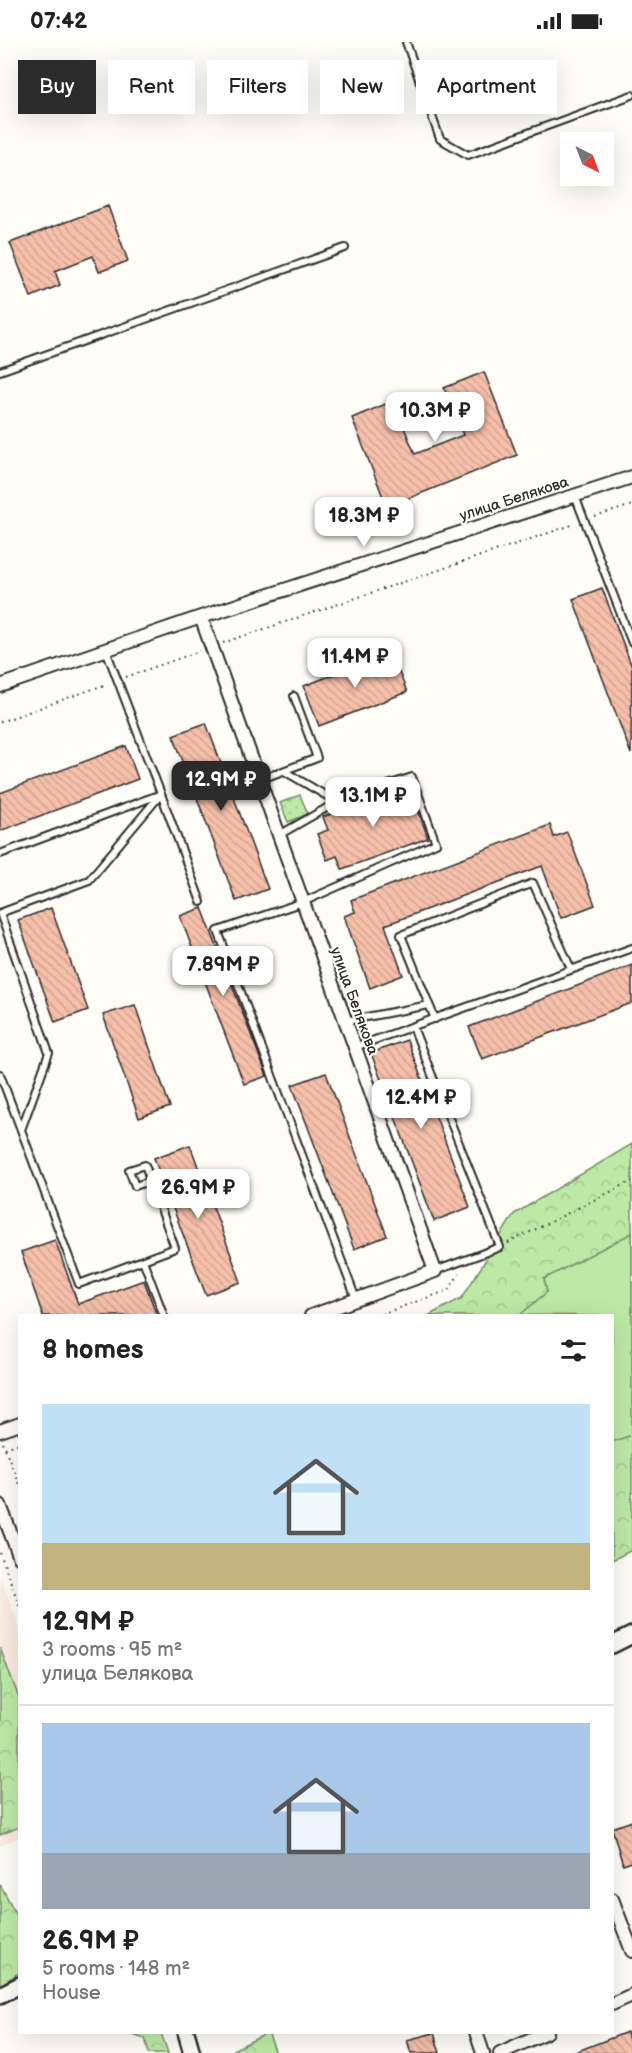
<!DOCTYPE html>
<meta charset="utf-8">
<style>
:root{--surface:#fff;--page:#f6f6f6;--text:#222;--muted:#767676;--line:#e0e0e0;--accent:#2b2b2b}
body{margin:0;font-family:"Balsamiq Sans",sans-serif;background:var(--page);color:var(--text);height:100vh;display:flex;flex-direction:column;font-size:22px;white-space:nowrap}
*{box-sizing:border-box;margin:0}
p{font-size:20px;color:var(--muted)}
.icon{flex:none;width:33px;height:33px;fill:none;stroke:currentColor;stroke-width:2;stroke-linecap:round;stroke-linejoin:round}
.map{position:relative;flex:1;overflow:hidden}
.side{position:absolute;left:18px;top:1272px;width:596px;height:720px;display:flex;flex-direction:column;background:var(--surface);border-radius:0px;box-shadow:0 6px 24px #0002}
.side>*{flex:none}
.top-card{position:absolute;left:18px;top:18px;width:597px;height:54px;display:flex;gap:12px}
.needle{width:39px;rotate:138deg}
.controls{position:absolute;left:560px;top:90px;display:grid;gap:12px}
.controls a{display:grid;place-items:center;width:54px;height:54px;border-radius:0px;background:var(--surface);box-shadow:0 6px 24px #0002;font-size:30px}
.price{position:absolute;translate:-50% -51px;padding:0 14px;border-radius:12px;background:#fff;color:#222;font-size:20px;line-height:39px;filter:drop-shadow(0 2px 3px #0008)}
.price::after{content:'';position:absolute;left:50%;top:36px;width:18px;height:14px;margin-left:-9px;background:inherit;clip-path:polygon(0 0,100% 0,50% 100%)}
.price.active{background:var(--accent);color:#fff}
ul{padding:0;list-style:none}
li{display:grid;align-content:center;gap:12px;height:318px;padding:0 24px}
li+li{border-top:2px solid var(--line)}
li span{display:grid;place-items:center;height:186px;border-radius:0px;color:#555}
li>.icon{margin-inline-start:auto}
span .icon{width:108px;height:108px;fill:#fffc;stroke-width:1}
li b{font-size:26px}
h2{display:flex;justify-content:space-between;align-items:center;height:72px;padding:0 24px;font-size:26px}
.tag{padding:0 21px;border-radius:0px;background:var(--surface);box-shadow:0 6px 24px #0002;font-size:21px;line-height:54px}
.tag.active{background:var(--accent);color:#fff}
.status{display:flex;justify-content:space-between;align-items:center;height:42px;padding:0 30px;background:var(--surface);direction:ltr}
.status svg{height:16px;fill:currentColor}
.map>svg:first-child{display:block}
.built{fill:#fbeae0}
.green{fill:url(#green-dots);stroke:#748a68;stroke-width:1.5}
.forest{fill:url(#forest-crowns);stroke:#748a68;stroke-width:1.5}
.pitch{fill:#bce9a6;stroke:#748a68;stroke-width:1.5}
.building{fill:url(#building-back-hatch);stroke:#2b2b2b;stroke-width:1.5}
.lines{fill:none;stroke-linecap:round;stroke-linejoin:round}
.service-casing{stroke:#2b2b2b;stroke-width:10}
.minor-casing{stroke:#2b2b2b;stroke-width:16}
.tertiary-casing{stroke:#2b2b2b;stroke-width:20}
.path{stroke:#2b2b2b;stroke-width:2;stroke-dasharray:1.5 4.5;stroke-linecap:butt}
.service{stroke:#fdfcf7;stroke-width:6}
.minor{stroke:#fdfcf7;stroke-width:12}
.tertiary{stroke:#fdfcf7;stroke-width:15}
.labels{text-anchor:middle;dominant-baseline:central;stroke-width:4.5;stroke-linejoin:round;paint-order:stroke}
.street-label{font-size:15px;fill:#2b2b2b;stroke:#fdfcf7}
</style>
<div class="status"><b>07:42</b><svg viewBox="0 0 49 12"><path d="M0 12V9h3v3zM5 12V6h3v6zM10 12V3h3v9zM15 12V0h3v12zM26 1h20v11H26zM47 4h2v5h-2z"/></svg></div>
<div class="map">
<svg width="632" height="2011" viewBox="0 0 632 2011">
<defs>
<pattern id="green-dots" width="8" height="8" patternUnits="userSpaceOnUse" patternTransform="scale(1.5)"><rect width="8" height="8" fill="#bce9a6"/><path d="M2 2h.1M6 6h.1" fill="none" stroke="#a2c88f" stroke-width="1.8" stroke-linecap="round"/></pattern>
<pattern id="forest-crowns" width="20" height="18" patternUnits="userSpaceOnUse" patternTransform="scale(1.5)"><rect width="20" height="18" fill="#bce9a6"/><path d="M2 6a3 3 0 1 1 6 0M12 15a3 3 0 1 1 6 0" fill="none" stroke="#a2c88f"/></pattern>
<pattern id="building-back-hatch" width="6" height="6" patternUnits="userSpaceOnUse" patternTransform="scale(1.5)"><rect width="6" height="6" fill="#f5bfa9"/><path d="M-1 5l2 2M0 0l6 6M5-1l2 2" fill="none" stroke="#d2a492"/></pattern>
</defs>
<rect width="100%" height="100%" fill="#fdfcf7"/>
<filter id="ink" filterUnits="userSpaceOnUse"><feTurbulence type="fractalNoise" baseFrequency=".0167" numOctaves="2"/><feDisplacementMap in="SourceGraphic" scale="12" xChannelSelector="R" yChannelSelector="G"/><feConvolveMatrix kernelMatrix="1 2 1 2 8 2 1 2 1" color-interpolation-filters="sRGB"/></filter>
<g filter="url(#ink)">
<path class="built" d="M 0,1534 L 20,1587 L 19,1795 L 0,1804 Z"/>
<path class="green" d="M 300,753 L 308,772 L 288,780 L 280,761 Z"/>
<path class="forest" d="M 632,1102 L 632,1508 L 612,1518 L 612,1274 L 428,1274 L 462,1256 L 514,1172 Z
M 0,1606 L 19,1656 L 19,1785 L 0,1793 Z
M 0,1842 L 19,1878 L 19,1931 L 0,1943 Z
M 128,1991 L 161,1991 L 168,2011 L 149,2011 L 145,1996 Z
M 268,1991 L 276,2011 L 234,2011 L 233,2008 Z"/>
<path class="pitch" d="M 632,1191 L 632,1393 L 612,1400 L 612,1274 L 520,1273 L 547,1250 L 544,1237 Z"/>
<path class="building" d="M 108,164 L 128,219 L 99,230 L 93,214 L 55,229 L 60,243 L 31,255 L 10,201 Z
M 484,330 L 517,413 L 387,465 L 352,376 L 393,359 L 415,412 L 463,393 L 444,346 Z
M 602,546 L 632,625 L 631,712 L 573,557 Z
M 391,610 L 407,650 L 319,684 L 304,644 Z
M 206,681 L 268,847 L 236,859 L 173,693 Z
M 126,704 L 138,737 L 0,789 L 0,751 Z
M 409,743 L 428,796 L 342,827 L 337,814 L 327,818 L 317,792 L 328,788 L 323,775 Z
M 550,783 L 554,795 L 567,790 L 595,863 L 561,876 L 542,824 L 385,883 L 403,933 L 370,946 L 344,874 L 355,870 L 351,858 Z
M 51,866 L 88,968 L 55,980 L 18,878 Z
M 202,866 L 267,1034 L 244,1042 L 180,874 Z
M 632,923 L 632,961 L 482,1017 L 469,985 Z
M 135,963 L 170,1065 L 139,1076 L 103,973 Z
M 407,998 L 470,1165 L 434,1179 L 371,1011 Z
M 326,1031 L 387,1194 L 354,1207 L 292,1043 Z
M 190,1103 L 241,1240 L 206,1253 L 154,1116 Z
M 55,1198 L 78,1262 L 144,1238 L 157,1274 L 43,1274 L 21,1210 Z
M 632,1779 L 632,1820 L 623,1823 L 612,1786 Z
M 627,1990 L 632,2011 L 576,2011 L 575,2010 Z
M 434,1991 L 440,2011 L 411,2011 L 407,1998 Z"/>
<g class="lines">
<g class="service-casing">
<path id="service" d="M 406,0 L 440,97 L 468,113 L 632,53
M 0,329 L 345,206
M 575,454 L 632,601
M 284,729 L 337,760
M 259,738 L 317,716 L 294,654
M 279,793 L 337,760 L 412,735 L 436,801 L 303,860 L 218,889 L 356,1257
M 0,812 L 161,752 L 106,608
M 435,977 L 401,893 L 533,841 L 571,927
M 346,979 L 429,963
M 413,985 L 500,1205 L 435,1229
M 355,1005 L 632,906
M 0,1032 L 79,1242 L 143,1218 L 164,1274
M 21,1088 L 49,1011 L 0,871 L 89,838 L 161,752 L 201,860
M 143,1218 L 175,1206 L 145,1123 L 129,1128 L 135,1144 L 150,1139"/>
</g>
<g class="minor-casing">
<path id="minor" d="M 201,575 L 435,1229 L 311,1274
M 0,644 L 201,575 L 632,435
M 0,1389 L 20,1382
M 0,1463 L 20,1516
M 612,1857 L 632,1909
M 612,1962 L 632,1953
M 476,1990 L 483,2011
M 500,2011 L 547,1990"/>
</g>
<g class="tertiary-casing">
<path id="tertiary" d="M 612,1603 L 632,1593
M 0,1953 L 20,1943
M 186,1990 L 192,2011"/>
</g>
<path class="path" d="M 595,475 L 632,463
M 223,601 L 575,482
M 126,635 L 200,609
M 0,680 L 107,642
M 508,1201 L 632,1139
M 376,1274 L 449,1248 L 459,1232
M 3,1401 L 20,1445
M 5,1406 L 20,1401
M 0,1511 L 20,1565"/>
<use href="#service" class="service"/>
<use href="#minor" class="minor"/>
<use href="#tertiary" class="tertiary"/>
</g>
</g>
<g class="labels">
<g class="street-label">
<text transform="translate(514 457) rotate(-18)">улица Белякова</text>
<text transform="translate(354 959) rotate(70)">улица Белякова</text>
</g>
</g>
</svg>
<div class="controls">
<a><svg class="needle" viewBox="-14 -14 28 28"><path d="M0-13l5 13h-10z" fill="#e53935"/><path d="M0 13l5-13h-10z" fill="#767676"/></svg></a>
</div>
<b class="price" style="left:435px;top:401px">10.3M ₽</b>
<b class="price" style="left:364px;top:506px">18.3M ₽</b>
<b class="price" style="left:355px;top:647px">11.4M ₽</b>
<b class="price active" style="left:221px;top:770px">12.9M ₽</b>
<b class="price" style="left:373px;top:786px">13.1M ₽</b>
<b class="price" style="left:223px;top:955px">7.89M ₽</b>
<b class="price" style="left:421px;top:1088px">12.4M ₽</b>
<b class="price" style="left:198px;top:1178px">26.9M ₽</b>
<div class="top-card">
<a class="tag active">Buy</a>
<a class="tag">Rent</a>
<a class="tag">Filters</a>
<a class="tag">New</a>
<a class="tag">Apartment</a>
</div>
<section class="side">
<h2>8 homes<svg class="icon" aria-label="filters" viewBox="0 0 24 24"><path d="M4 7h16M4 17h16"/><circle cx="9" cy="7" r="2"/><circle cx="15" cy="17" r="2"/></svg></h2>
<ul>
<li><span style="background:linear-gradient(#bfe0f5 75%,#c2b280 0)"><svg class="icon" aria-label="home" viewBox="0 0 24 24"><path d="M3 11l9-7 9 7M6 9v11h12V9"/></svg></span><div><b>12.9M ₽</b><p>3 rooms · 95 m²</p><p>улица Белякова</p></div></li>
<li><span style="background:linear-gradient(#a9c7e8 70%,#9aa5b1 0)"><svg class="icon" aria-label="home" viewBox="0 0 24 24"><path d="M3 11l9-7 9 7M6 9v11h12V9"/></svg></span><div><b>26.9M ₽</b><p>5 rooms · 148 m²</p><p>House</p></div></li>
</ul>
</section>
</div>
